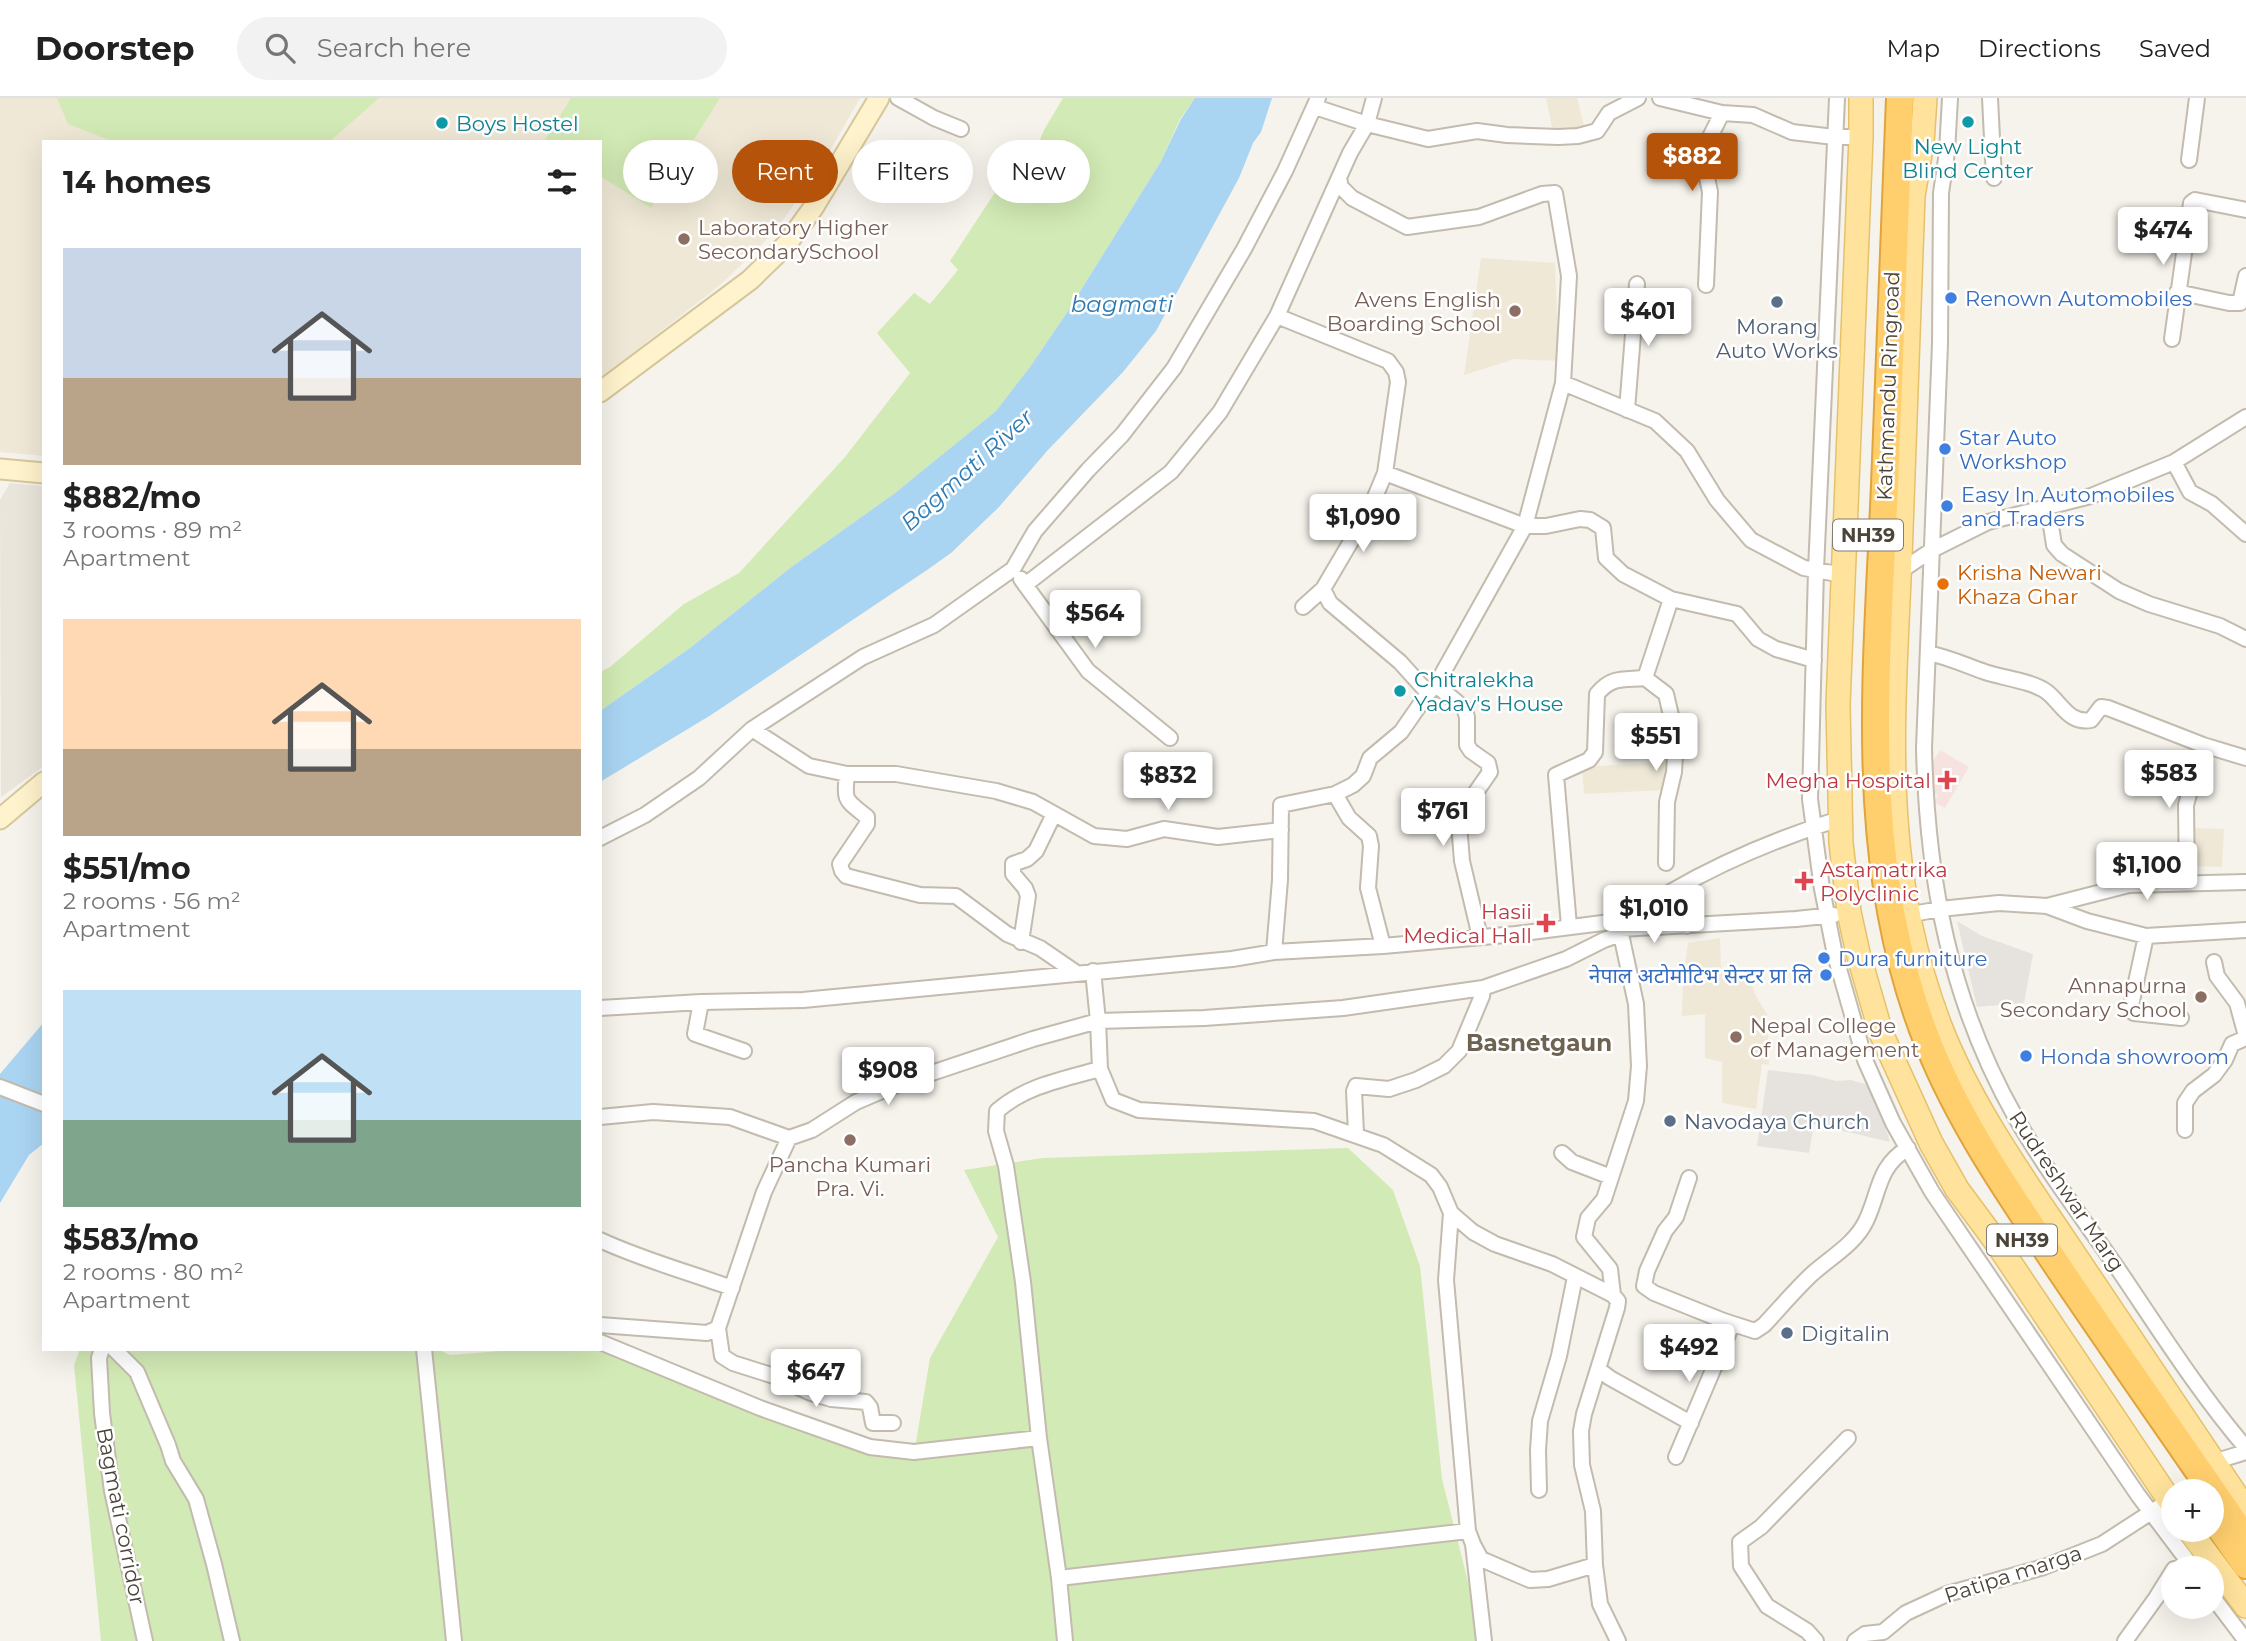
<!DOCTYPE html>
<meta charset="utf-8">
<style>
:root{--surface:#fff;--page:#f2f2f2;--text:#222;--muted:#767676;--line:#e0e0e0;--accent:#b45309}
body{margin:0;font-family:Montserrat,"Noto Sans Devanagari",sans-serif;background:var(--page);color:var(--text);height:100vh;display:flex;flex-direction:column;font-size:26px;white-space:nowrap}
*{box-sizing:border-box;margin:0}
p{font-size:23px;color:var(--muted)}
.icon{flex:none;width:38px;height:38px;fill:none;stroke:currentColor;stroke-width:2;stroke-linecap:round;stroke-linejoin:round}
.map{position:relative;flex:1;overflow:hidden}
.panel{position:absolute;left:42px;top:42px;width:560px;height:1211px;display:flex;flex-direction:column;background:var(--surface);border-radius:0px;box-shadow:0 7px 28px #0002}
.panel>*{flex:none}
.top-card{position:absolute;left:623px;top:42px;width:665px;height:63px;display:flex;gap:14px}
.tools{position:absolute;left:2161px;top:1381px;display:grid;gap:14px}
.tools a{display:grid;place-items:center;width:63px;height:63px;border-radius:50%;background:var(--surface);box-shadow:0 7px 28px #0002;font-size:35px}
.price{position:absolute;translate:-50% -60px;padding:0 16px;border-radius:7px;background:#fff;color:#222;font-size:23px;line-height:46px;filter:drop-shadow(0 2px 4px #0008)}
.price::after{content:'';position:absolute;left:50%;top:42px;width:21px;height:16px;margin-left:-10px;background:inherit;clip-path:polygon(0 0,100% 0,50% 100%)}
.price.on{background:var(--accent);color:#fff}
ul{padding:0;list-style:none}
li{display:grid;align-content:center;gap:14px;height:371px;padding:0 21px}
li span{display:grid;place-items:center;height:217px;border-radius:0px;color:#555}
li>.icon{margin-inline-start:auto}
span .icon{width:126px;height:126px;fill:#fffc;stroke-width:1}
li b{font-size:30px}
h2{display:flex;justify-content:space-between;align-items:center;height:84px;padding:0 21px;font-size:30px}
.chip{padding:0 24px;border-radius:32px;background:var(--surface);box-shadow:0 7px 28px #0002;font-size:24px;line-height:63px}
.chip.on{background:var(--accent);color:#fff}
header{display:flex;align-items:center;gap:42px;box-sizing:border-box;height:98px;padding:0 35px;background:var(--surface);border-bottom:2px solid var(--line)}
header strong{font-size:33px}
nav{display:flex;gap:38px;margin-inline-start:auto;font-size:24px}
.search{width:490px;height:63px;background:var(--page);display:flex;align-items:center;gap:18px;box-sizing:border-box;padding:0 24px;border-radius:38px;color:var(--muted);font-size:26px}
.map>svg:first-child{display:block}
.residential{fill:#eae5da}
.industrial{fill:#e6e2dd}
.education{fill:#efe8d6}
.medical{fill:#f6e3e0}
.green{fill:#d2eab5}
.water{fill:#a9d4f2}
.lines{fill:none;stroke-linecap:round;stroke-linejoin:round}
.street-casing{stroke:#c2bbae;stroke-width:18}
.secondary-casing{stroke:#d6c79b;stroke-width:23}
.primary-casing{stroke:#e6c16a;stroke-width:26}
.highway-casing{stroke:#e0a43c;stroke-width:30}
.street{stroke:#fff;stroke-width:14}
.secondary{stroke:#fff3cd;stroke-width:19}
.primary{stroke:#ffe39c;stroke-width:23}
.highway{stroke:#ffcf6e;stroke-width:26}
.culture-dot{fill:#0f9aa8;stroke:#fff;stroke-width:2.5}
.education-dot{fill:#8d6e63;stroke:#fff;stroke-width:2.5}
.shop-dot{fill:#3f7fe0;stroke:#fff;stroke-width:2.5}
.service-dot{fill:#5c6f8a;stroke:#fff;stroke-width:2.5}
.food-dot{fill:#e8710a;stroke:#fff;stroke-width:2.5}
.health-dot{fill:#e0444e;stroke:#fff;stroke-width:2.5}
.labels{text-anchor:middle;dominant-baseline:central;stroke-width:5;stroke-linejoin:round;paint-order:stroke}
.shield{fill:#fff;stroke:#817c74;stroke-width:2}
.shield-label{font-size:19px;font-weight:bold;fill:#4b4439}
.culture-label{font-size:21px;fill:#0d838f;stroke:#fff;text-anchor:start}
.education-label{font-size:21px;fill:#785e54;stroke:#fff;text-anchor:start}
.shop-label{font-size:21px;fill:#366cbe;stroke:#fff;text-anchor:start}
.service-label{font-size:21px;fill:#4e5e75;stroke:#fff;text-anchor:start}
.street-label{font-size:21px;fill:#4b4439;stroke:#fff}
.food-label{font-size:21px;fill:#c56008;stroke:#fff;text-anchor:start}
.health-label{font-size:21px;fill:#be3a42;stroke:#fff;text-anchor:end}
.water-label{font-size:23px;font-style:italic;fill:#2e7ab2;stroke:#fff}
.neighbourhood-label{font-size:23px;font-weight:bold;fill:#6e6250;stroke:#fff}
</style>
<header>
<strong>Doorstep</strong>
<div class="search"><svg class="icon" aria-label="search" viewBox="0 0 24 24"><circle cx="10" cy="10" r="6"/><path d="M15 15l6 6"/></svg>Search here</div>
<nav><a>Map</a><a>Directions</a><a>Saved</a></nav>
</header>
<div class="map">
<svg width="2246" height="1543" viewBox="0 0 2246 1543">
<rect width="100%" height="100%" fill="#f6f3ec"/>
<path class="residential" d="M 10,385 L 44,388 L 44,668 L 1,699 L 0,402 Z"/>
<path class="industrial" d="M 1957,823 L 1982,838 L 2033,856 L 2024,905 L 1977,909 Z
M 1768,972 L 1812,977 L 1836,983 L 1851,982 L 1872,988 L 1890,1044 L 1814,1026 L 1809,1055 L 1757,1048 Z"/>
<path class="education" d="M 0,0 L 860,0 L 827,58 L 779,128 L 756,153 L 720,187 L 600,281 L 600,44 L 44,44 L 44,358 L 0,354 Z
M 1546,0 L 1577,0 L 1585,32 L 1553,34 Z
M 1481,160 L 1555,165 L 1559,263 L 1515,261 L 1464,277 Z
M 1665,664 L 1664,692 L 1584,696 L 1582,669 Z
M 2193,730 L 2224,731 L 2222,769 L 2192,768 Z
M 1720,840 L 1721,872 L 1747,870 L 1755,897 L 1767,916 L 1769,967 L 1762,966 L 1756,1011 L 1722,1005 L 1722,964 L 1705,960 L 1705,916 L 1682,918 L 1683,881 L 1688,845 Z"/>
<path class="medical" d="M 1940,652 L 1969,669 L 1945,710 L 1934,704 L 1938,697 L 1930,692 L 1935,683 L 1929,680 L 1934,672 L 1929,670 Z"/>
<path class="green" d="M 57,0 L 379,0 L 329,44 L 114,44 L 68,26 Z
M 571,0 L 720,0 L 651,110 L 600,78 L 600,44 L 544,43 Z
M 1063,0 L 1195,0 L 1180,21 L 1160,65 L 1066,216 L 1030,269 L 996,313 L 895,395 L 790,470 L 690,550 L 600,613 L 600,574 L 610,569 L 684,506 L 739,475 L 845,359 L 910,275 L 877,235 L 914,195 L 930,206 L 958,172 L 950,163 L 994,96 L 1033,58 L 1044,32 Z
M 1348,1050 L 1393,1092 L 1420,1168 L 1442,1381 L 1483,1543 L 101,1543 L 74,1267 L 80,1251 L 437,1251 L 450,1257 L 526,1251 L 600,1251 L 850,1348 L 914,1356 L 930,1260 L 998,1139 L 964,1072 L 1043,1060 Z"/>
<path class="water" d="M 1195,0 L 1272,0 L 1261,34 L 1253,45 L 1239,80 L 1156,233 L 1123,274 L 1047,353 L 999,409 L 951,455 L 927,472 L 711,617 L 600,684 L 600,613 L 690,550 L 790,470 L 895,395 L 996,313 L 1030,269 L 1066,216 L 1160,65 L 1181,21 Z
M 44,924 L 44,1045 L 29,1057 L 0,1105 L 0,976 Z"/>
<g class="lines">
<g class="street-casing">
<path id="street" d="M 898,0 L 934,20 L 961,31
M 1660,0 L 1722,15 L 1753,17 L 1792,34 L 1834,39 L 1861,39
M 1837,0 L 1816,472 L 1810,701 L 1822,791 L 1835,857 L 1865,962 L 1893,1025 L 1932,1094 L 2138,1397 L 2193,1470
M 1950,0 L 1947,54 L 1941,95 L 1940,246 L 1924,650 C 1927,782 1950,904 2016,1020 C 2047,1074 2085,1123 2120,1174 C 2160,1233 2199,1295 2246,1350
M 1990,0 L 1994,80
M 1315,9 L 1367,26 L 1428,41 L 1477,33 L 1507,37 L 1558,39 L 1578,38 L 1597,33 L 1609,15 L 1638,0
M 2189,62 L 2197,0
M 1706,187 L 1710,94 L 1704,65 L 1705,54 L 1709,41 L 1722,15
M 2177,194 L 2229,205 L 2240,205 L 2246,178
M 1277,218 L 1388,263 L 1396,274 L 1398,284 L 1385,375 L 1370,411 L 1323,491 L 1303,509
M 2172,241 L 2191,105 L 2195,102 L 2246,112
M 1563,285 L 1655,323 L 1687,353 L 1717,402 L 1751,442 L 1804,470 L 1843,477
M 1627,312 L 1637,186
M 2174,364 L 2190,394 L 2212,406 L 2246,436
M 1385,375 L 1525,428 L 1546,428 L 1580,421 L 1590,422 L 1603,430 L 1606,460 L 1623,476 L 1671,501 L 1737,516 L 1758,541 L 1776,551 L 1814,562
M 2044,410 L 2050,421 L 2054,447 L 2062,456 L 2119,493 L 2149,506 L 2220,528 L 2246,541
M 1899,474 L 1932,452 L 1988,424 L 2091,398 L 2174,364 L 2246,319
M 1021,481 L 1088,573 L 1170,640
M 1025,487 L 1171,374 L 1220,314 L 1277,218 L 1350,55 L 1367,26 L 1374,0
M 1323,491 L 1330,505 L 1400,564 L 1428,595
M 1928,555 C 1948,559 1965,567 1985,574 C 2002,580 2033,583 2047,594 C 2062,606 2069,626 2091,622 L 2101,609 L 2108,610 L 2203,647 L 2246,660
M 1645,580 L 1666,596 L 1676,639 L 1674,674 L 1667,704 L 1666,765
M 1436,587 L 1464,610 L 1467,619 L 1467,647 L 1471,653 L 1488,665 L 1490,674 L 1474,697 L 1459,726 L 1462,763 L 1480,839
M 752,631 L 809,668 L 847,676 L 896,676 L 996,693 L 1033,704 L 1094,738 L 1127,741 L 1164,731 L 1218,739 L 1281,732
M 847,676 C 844,704 845,701 867,719 L 867,726 L 840,766 L 842,773 L 846,778 L 920,797 L 956,798 L 1007,836 L 1040,850 L 1075,874
M 1335,696 L 1349,720 L 1369,738 L 1371,748 L 1368,790 L 1383,848
M 600,740 L 645,717 L 699,680 L 752,631 L 863,559 L 934,527 L 1013,471 L 1035,433 L 1088,372 L 1122,337 L 1174,270 L 1244,151 L 1285,73 L 1318,0
M 2187,785 L 2186,707 L 2203,647
M 2047,808 L 2129,787 L 2246,784
M 1907,817 L 1940,811 L 1999,805 L 2047,808 L 2087,823 L 2146,838 L 2246,832
M 1569,828 L 1556,677 L 1589,662 L 1595,654 L 1597,596 C 1612,578 1623,582 1645,580 L 1671,501
M 1687,828 L 1672,793 C 1724,763 1782,739 1839,721
M 1620,831 L 1796,821 L 1834,817
M 2146,838 L 2130,912 L 2134,915 L 2181,920
M 1021,844 L 1028,798 L 1025,790 L 1013,776 L 1013,766 L 1027,761 L 1036,753 L 1054,716
M 1274,854 L 1280,782 L 1281,707 L 1335,696 L 1353,687 L 1363,678 L 1370,660 L 1401,634 L 1428,595 L 1436,587 L 1525,428 L 1563,285 L 1569,178 L 1555,95 L 1542,96 L 1479,119 L 1407,129 L 1352,100 L 1341,89 L 1339,81
M 2214,864 L 2217,878 L 2237,905 L 2246,938
M 701,904 L 695,936 L 744,953
M 600,910 L 701,904 L 803,902 L 1232,861 L 1274,854 L 1383,848 L 1516,836 L 1618,823 L 1672,793
M 0,989 L 44,1006
M 600,1019 L 653,1014 L 730,1019 L 789,1040 L 812,1032 L 856,1004 L 896,987 L 1033,941 L 1098,923 L 1093,873
M 2185,1032 L 2185,1005 L 2193,993 L 2214,977 L 2225,962 L 2232,946 L 2246,940
M 1356,1035 L 1354,993 L 1356,988 L 1389,991 L 1416,982 L 1444,968 L 1459,953 L 1482,898 L 1483,890
M 1562,1055 L 1572,1064 L 1611,1079
M 1689,1080 L 1676,1119 L 1665,1133 L 1647,1173 L 1644,1188 L 1654,1195 L 1724,1223 L 1755,1233 L 1764,1227 C 1780,1210 1795,1192 1812,1176 C 1831,1159 1855,1146 1866,1123 C 1880,1094 1877,1069 1908,1050
M 1451,1115 L 1473,1134 L 1495,1146 L 1552,1166 L 1613,1197 L 1618,1203 L 1617,1210 L 1598,1271
M 600,1142 C 643,1162 688,1174 732,1190
M 1613,1197 L 1610,1171 L 1584,1139 L 1588,1120 L 1604,1101 L 1636,1003 L 1639,968 L 1636,906 L 1619,827
M 600,1227 L 707,1235 L 718,1230 L 764,1094 L 789,1040
M 718,1230 L 722,1258 L 733,1265 L 774,1278 L 811,1295 L 831,1301 L 866,1304 L 870,1309 L 873,1325 L 893,1325
M 600,1244 L 760,1310 L 870,1349 L 914,1354 L 1039,1340
M 102,1251 L 99,1260 L 102,1315 L 112,1393 L 145,1543
M 114,1251 L 137,1274 L 168,1347 L 173,1363 L 196,1401 L 214,1466 L 232,1543
M 424,1251 L 454,1543
M 1676,1359 L 1732,1227
M 2213,1364 L 2246,1354
M 1539,1392 L 1538,1352 L 1540,1323 L 1559,1258 L 1575,1179
M 1474,1448 L 1481,1461 L 1530,1482 L 1548,1481 L 1595,1467
M 1059,1480 L 1468,1433
M 2212,1498 L 2246,1543
M 1065,1543 L 1059,1480 L 1039,1340 L 1023,1184 L 1006,1068 L 996,1033 L 997,1013 C 1025,988 1064,981 1100,971
M 1484,1543 L 1473,1446 L 1468,1433 L 1446,1182 L 1451,1115 L 1440,1089 L 1431,1077 L 1383,1047 L 1314,1023 L 1139,1012 L 1113,1002 L 1100,971 L 1098,923 L 1204,920 L 1343,910 L 1483,890 L 1566,861 L 1604,842 L 1621,836
M 1618,1543 L 1600,1506 L 1595,1467 L 1593,1413 L 1582,1367 L 1581,1333 L 1584,1316 L 1598,1271 L 1610,1280 L 1691,1325
M 1816,1543 L 1807,1533 L 1767,1508 L 1741,1468 L 1740,1444 L 1761,1429 L 1848,1340
M 1855,1543 L 1865,1536 L 1883,1534 L 1906,1515 L 1947,1496 L 2044,1469 L 2102,1446 L 2159,1409
M 2125,1543 L 2156,1500 L 2174,1471"/>
</g>
<g class="secondary-casing">
<path id="secondary" d="M 600,294 L 750,182 L 787,146 L 813,110 L 879,0
M 0,371 L 44,375
M 0,721 L 44,684"/>
</g>
<g class="primary-casing">
<path id="primary" d="M 1861,0 L 1861,39 L 1838,607 L 1841,745 L 1849,814 L 1858,855 L 1881,935 L 1931,1045 L 1957,1091 L 1994,1141 L 2174,1409
M 1925,0 L 1922,45 L 1913,98 C 1908,218 1905,339 1900,459 C 1893,624 1879,769 1940,928 C 1972,1010 2024,1081 2072,1153 C 2130,1240 2188,1326 2246,1412
M 2189,1432 L 2246,1508"/>
</g>
<g class="highway-casing">
<path id="highway" d="M 1900,0 C 1894,129 1891,258 1885,387 C 1877,577 1856,766 1929,947 C 1960,1024 2007,1092 2053,1161 C 2116,1255 2182,1348 2246,1442
M 2221,1431 L 2246,1467"/>
</g>
<use href="#street" class="street"/>
<use href="#secondary" class="secondary"/>
<use href="#primary" class="primary"/>
<use href="#highway" class="highway"/>
</g>
<g class="culture-dot">
<circle cx="1968" cy="24" r="7"/>
<circle cx="442" cy="25" r="7"/>
<circle cx="1400" cy="593" r="7"/>
</g>
<g class="education-dot">
<circle cx="684" cy="141" r="7"/>
<circle cx="1515" cy="213" r="7"/>
<circle cx="2201" cy="899" r="7"/>
<circle cx="1736" cy="939" r="7"/>
<circle cx="850" cy="1042" r="7"/>
</g>
<g class="shop-dot">
<circle cx="1951" cy="200" r="7"/>
<circle cx="1945" cy="351" r="7"/>
<circle cx="1947" cy="408" r="7"/>
<circle cx="1824" cy="860" r="7"/>
<circle cx="1826" cy="877" r="7"/>
<circle cx="2026" cy="958" r="7"/>
</g>
<g class="service-dot">
<circle cx="1777" cy="204" r="7"/>
<circle cx="1670" cy="1023" r="7"/>
<circle cx="1787" cy="1235" r="7"/>
</g>
<circle class="food-dot" cx="1943" cy="486" r="7"/>
<g class="health-dot">
<path d="M1943.5 671.5h7v7h7v7h-7v7h-7v-7h-7v-7h7z"/>
<path d="M1800.5 772.5h7v7h7v7h-7v7h-7v-7h-7v-7h7z"/>
<path d="M1542.5 814.5h7v7h7v7h-7v7h-7v-7h-7v-7h7z"/>
</g>
<g class="labels">
<g class="shield">
<rect x="1833" y="421.5" width="70" height="31" rx="5"/>
<rect x="1987" y="1126.5" width="70" height="31" rx="5"/>
</g>
<g class="shield-label">
<text x="1868" y="437">NH39</text>
<text x="2022" y="1142">NH39</text>
</g>
<g class="culture-label">
<text x="456" y="25">Boys Hostel</text>
<text x="1968" y="48" text-anchor="middle">New Light<tspan x="1968" dy="24">Blind Center</tspan></text>
<text x="1414" y="581">Chitralekha<tspan x="1414" dy="24">Yadav's House</tspan></text>
</g>
<g class="education-label">
<text x="698" y="129">Laboratory Higher<tspan x="698" dy="24">SecondarySchool</tspan></text>
<text x="1501" y="201" text-anchor="end">Avens English<tspan x="1501" dy="24">Boarding School</tspan></text>
<text x="2187" y="887" text-anchor="end">Annapurna<tspan x="2187" dy="24">Secondary School</tspan></text>
<text x="1750" y="927">Nepal College<tspan x="1750" dy="24">of Management</tspan></text>
<text x="850" y="1066" text-anchor="middle">Pancha Kumari<tspan x="850" dy="24">Pra. Vi.</tspan></text>
</g>
<g class="shop-label">
<text x="1965" y="200">Renown Automobiles</text>
<text x="1959" y="339">Star Auto<tspan x="1959" dy="24">Workshop</tspan></text>
<text x="1961" y="396">Easy In Automobiles<tspan x="1961" dy="24">and Traders</tspan></text>
<text x="1838" y="860">Dura furniture</text>
<text x="1812" y="877" text-anchor="end">नेपाल अटोमोटिभ सेन्टर प्रा लि</text>
<text x="2040" y="958">Honda showroom</text>
</g>
<g class="service-label">
<text x="1777" y="228" text-anchor="middle">Morang<tspan x="1777" dy="24">Auto Works</tspan></text>
<text x="1684" y="1023">Navodaya Church</text>
<text x="1801" y="1235">Digitalin</text>
</g>
<g class="street-label">
<text transform="translate(1888 288) rotate(-88)">Kathmandu Ringroad</text>
<text transform="translate(2067 1093) rotate(56)">Rudreshwar Marg</text>
<text transform="translate(121 1418) rotate(79)">Bagmati corridor</text>
<text transform="translate(2013 1476) rotate(-18)">Patipa marga</text>
</g>
<g class="food-label">
<text x="1957" y="474">Krisha Newari<tspan x="1957" dy="24">Khaza Ghar</tspan></text>
</g>
<g class="health-label">
<text x="1931" y="682">Megha Hospital</text>
<text x="1820" y="771" text-anchor="start">Astamatrika<tspan x="1820" dy="24">Polyclinic</tspan></text>
<text x="1532" y="813">Hasii<tspan x="1532" dy="24">Medical Hall</tspan></text>
</g>
<g class="water-label">
<text x="1122" y="206">bagmati</text>
<text transform="translate(967 372) rotate(-42)">Bagmati River</text>
</g>
<g class="neighbourhood-label">
<text x="1539" y="945">Basnetgaun</text>
</g>
</g>
</svg>
<div class="tools">
<a>+</a>
<a>−</a>
</div>
<b class="price on" style="left:1692px;top:95px">$882</b>
<b class="price" style="left:2163px;top:169px">$474</b>
<b class="price" style="left:1648px;top:250px">$401</b>
<b class="price" style="left:1363px;top:456px">$1,090</b>
<b class="price" style="left:1095px;top:552px">$564</b>
<b class="price" style="left:1656px;top:675px">$551</b>
<b class="price" style="left:2169px;top:712px">$583</b>
<b class="price" style="left:1168px;top:714px">$832</b>
<b class="price" style="left:1443px;top:750px">$761</b>
<b class="price" style="left:2147px;top:804px">$1,100</b>
<b class="price" style="left:1654px;top:847px">$1,010</b>
<b class="price" style="left:888px;top:1009px">$908</b>
<b class="price" style="left:1689px;top:1286px">$492</b>
<b class="price" style="left:816px;top:1311px">$647</b>
<div class="top-card">
<a class="chip">Buy</a>
<a class="chip on">Rent</a>
<a class="chip">Filters</a>
<a class="chip">New</a>
</div>
<section class="panel">
<h2>14 homes<svg class="icon" aria-label="filters" viewBox="0 0 24 24"><path d="M4 7h16M4 17h16"/><circle cx="9" cy="7" r="2"/><circle cx="15" cy="17" r="2"/></svg></h2>
<ul>
<li><span style="background:linear-gradient(#c9d6e8 60%,#b9a48a 0)"><svg class="icon" aria-label="home" viewBox="0 0 24 24"><path d="M3 11l9-7 9 7M6 9v11h12V9"/></svg></span><div><b>$882/mo</b><p>3 rooms · 89 m²</p><p>Apartment</p></div></li>
<li><span style="background:linear-gradient(#ffd9b3 60%,#b9a48a 0)"><svg class="icon" aria-label="home" viewBox="0 0 24 24"><path d="M3 11l9-7 9 7M6 9v11h12V9"/></svg></span><div><b>$551/mo</b><p>2 rooms · 56 m²</p><p>Apartment</p></div></li>
<li><span style="background:linear-gradient(#bfe0f5 60%,#7fa58c 0)"><svg class="icon" aria-label="home" viewBox="0 0 24 24"><path d="M3 11l9-7 9 7M6 9v11h12V9"/></svg></span><div><b>$583/mo</b><p>2 rooms · 80 m²</p><p>Apartment</p></div></li>
</ul>
</section>
</div>
